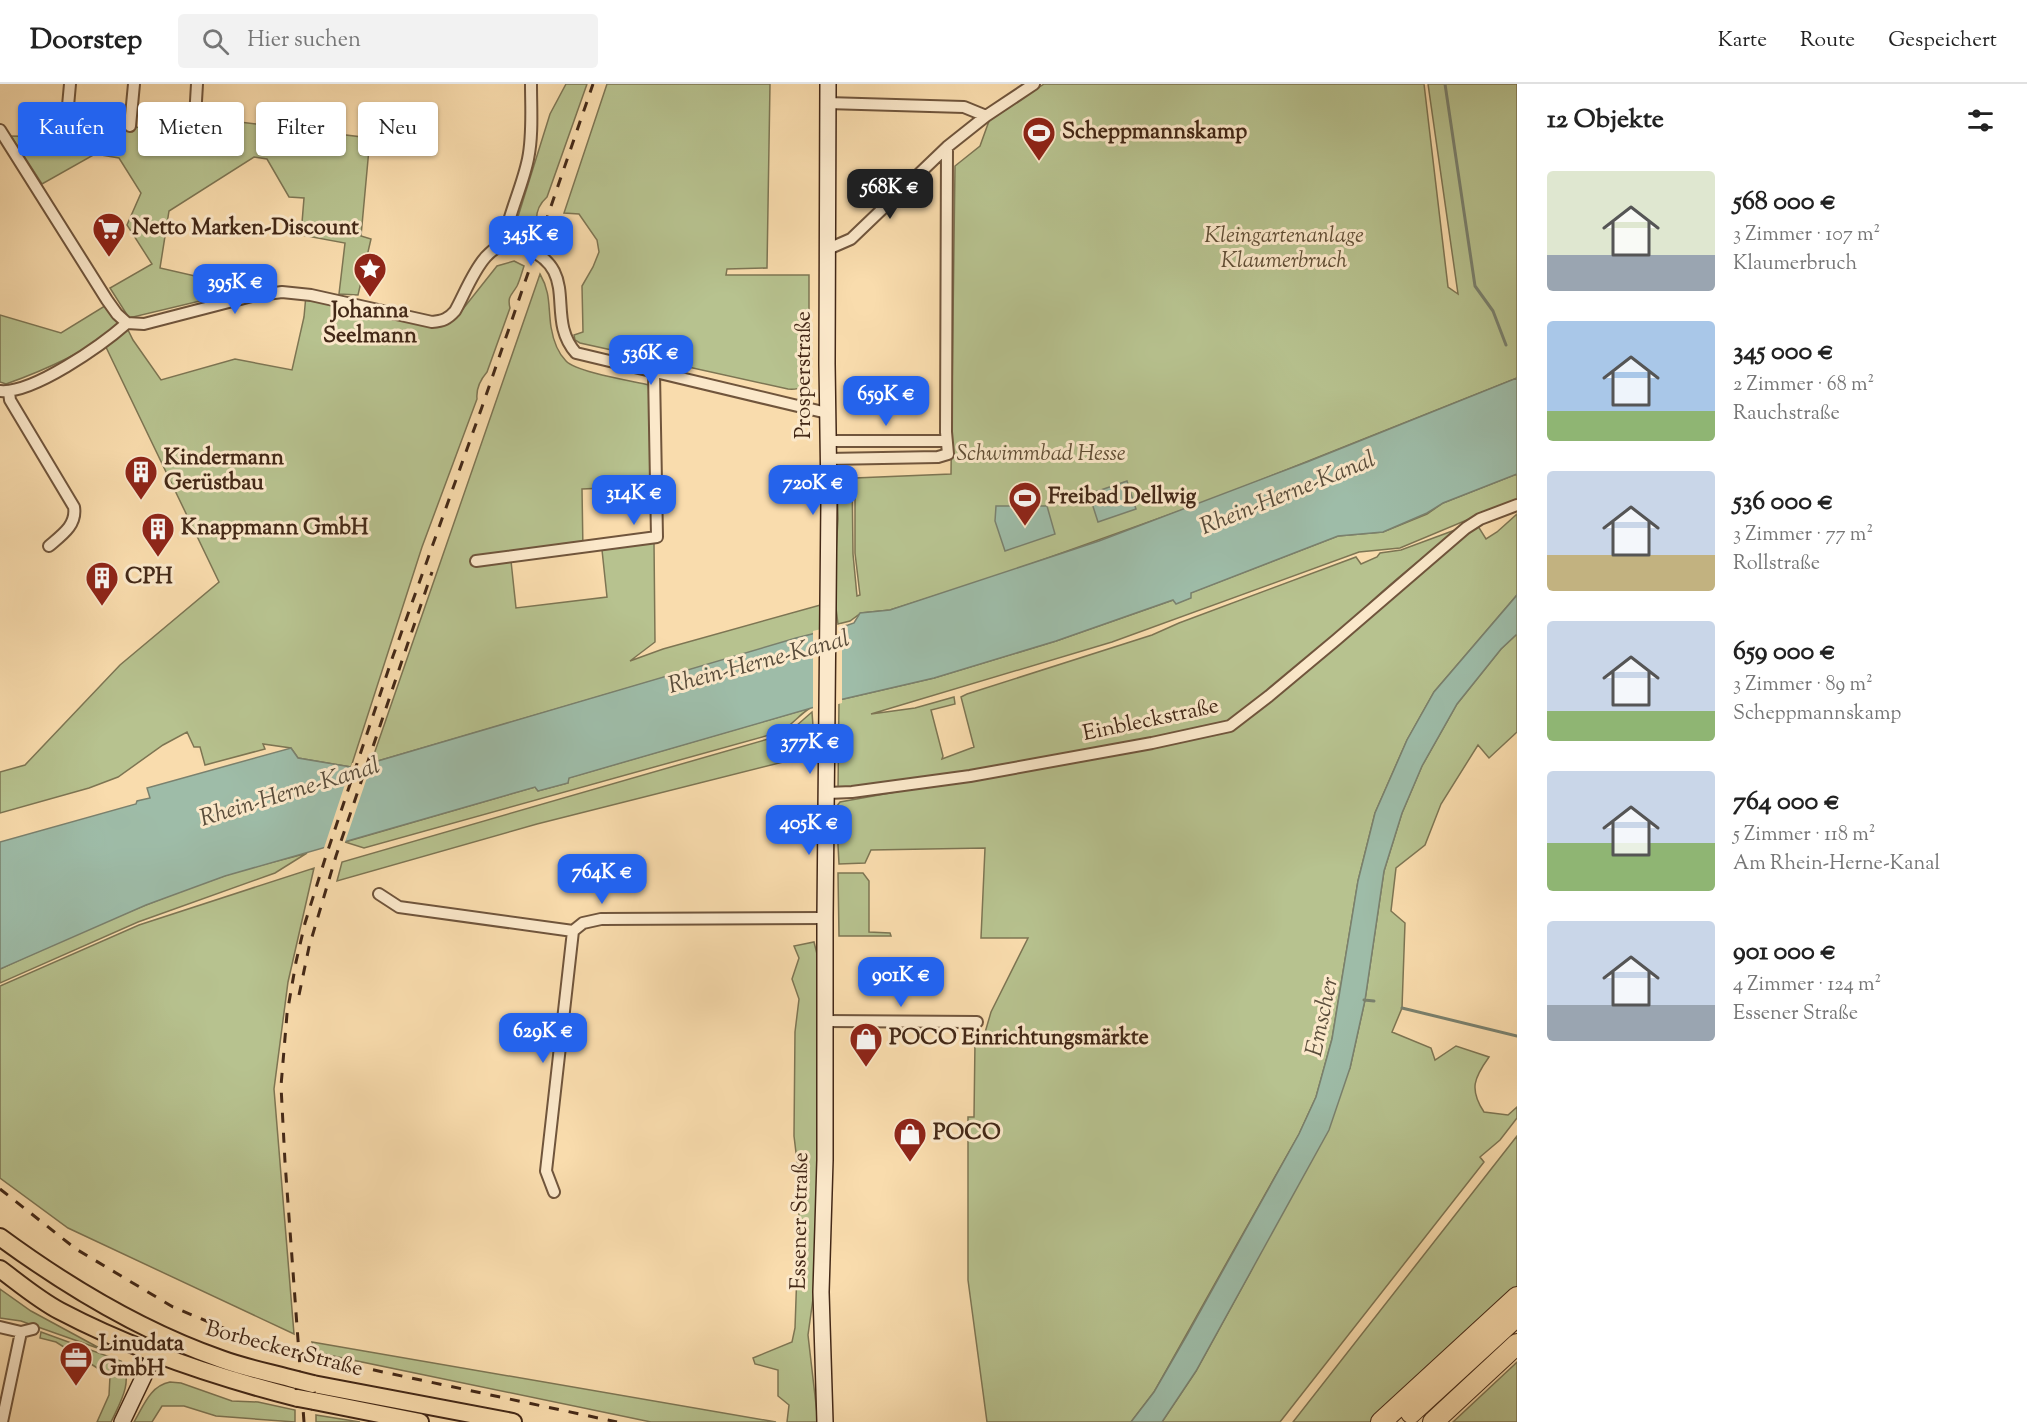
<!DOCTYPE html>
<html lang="de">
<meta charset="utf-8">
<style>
:root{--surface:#fff;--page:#f2f2f2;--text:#222;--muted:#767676;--line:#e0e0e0;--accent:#2563eb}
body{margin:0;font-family:"Sorts Mill Goudy",serif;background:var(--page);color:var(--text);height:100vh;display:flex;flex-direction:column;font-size:22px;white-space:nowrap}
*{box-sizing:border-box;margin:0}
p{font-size:20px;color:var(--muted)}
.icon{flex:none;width:33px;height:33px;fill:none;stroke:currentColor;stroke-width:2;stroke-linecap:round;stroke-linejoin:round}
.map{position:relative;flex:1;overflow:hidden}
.panel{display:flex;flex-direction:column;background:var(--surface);width:510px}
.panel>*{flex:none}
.guide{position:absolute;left:18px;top:18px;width:570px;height:54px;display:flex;gap:12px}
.price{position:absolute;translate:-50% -51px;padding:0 14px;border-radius:12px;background:var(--accent);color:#fff;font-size:20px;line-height:39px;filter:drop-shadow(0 2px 3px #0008)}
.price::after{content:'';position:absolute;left:50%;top:36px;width:18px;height:14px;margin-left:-9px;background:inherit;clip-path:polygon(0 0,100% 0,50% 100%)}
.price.on{background:#222;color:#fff}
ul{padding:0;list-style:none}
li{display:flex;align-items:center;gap:18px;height:150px;padding:0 30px}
li span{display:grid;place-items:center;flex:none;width:168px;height:120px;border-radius:6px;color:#555}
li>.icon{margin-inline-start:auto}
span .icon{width:72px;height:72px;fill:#fffc;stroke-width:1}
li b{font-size:26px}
h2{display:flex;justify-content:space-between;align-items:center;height:72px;padding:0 30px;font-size:26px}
.tag{padding:0 21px;border-radius:6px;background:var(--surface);box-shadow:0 2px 4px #0004;font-size:21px;line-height:54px}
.tag.on{background:var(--accent);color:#fff}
header{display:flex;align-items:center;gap:36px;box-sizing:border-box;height:84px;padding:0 30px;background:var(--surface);border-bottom:2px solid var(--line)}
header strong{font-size:28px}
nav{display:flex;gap:33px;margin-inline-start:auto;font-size:21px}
.search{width:420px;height:54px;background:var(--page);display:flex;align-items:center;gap:15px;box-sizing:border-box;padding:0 21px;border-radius:6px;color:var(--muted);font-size:22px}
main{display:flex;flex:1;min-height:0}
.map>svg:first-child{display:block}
.green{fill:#b7c28f;stroke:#7d7553;stroke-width:1.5}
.water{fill:#9ebca8;stroke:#7a816e;stroke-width:1.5}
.pier{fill:#f9dcad}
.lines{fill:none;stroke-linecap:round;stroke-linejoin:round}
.stream{stroke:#7a816e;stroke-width:3}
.street-casing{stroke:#70553c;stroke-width:14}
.secondary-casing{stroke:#432817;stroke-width:18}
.primary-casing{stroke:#432817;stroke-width:20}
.highway-casing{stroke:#432817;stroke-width:22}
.street{stroke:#fbe8ca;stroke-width:10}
.secondary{stroke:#fbe8ca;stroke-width:15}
.primary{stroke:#f9dcad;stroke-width:16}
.highway{stroke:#f9dcad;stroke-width:20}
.rail{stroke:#432817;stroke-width:3;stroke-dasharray:10 10;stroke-linecap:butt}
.primary-bridge-casing{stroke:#432817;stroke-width:20;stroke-linecap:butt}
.primary-bridge{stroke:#f9dcad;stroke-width:16}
.labels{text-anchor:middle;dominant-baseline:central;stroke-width:6;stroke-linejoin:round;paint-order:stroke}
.poi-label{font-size:22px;font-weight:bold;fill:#432817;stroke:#fbe8ca;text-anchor:start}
.park-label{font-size:22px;font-style:italic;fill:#604e35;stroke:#fbe8ca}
.street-label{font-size:22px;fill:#432817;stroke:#fbe8ca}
.water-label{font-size:24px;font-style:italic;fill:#5a4d3b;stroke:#fbe8ca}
</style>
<header>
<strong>Doorstep</strong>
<div class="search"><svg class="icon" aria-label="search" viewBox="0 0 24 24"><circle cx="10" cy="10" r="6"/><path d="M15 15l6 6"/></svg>Hier suchen</div>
<nav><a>Karte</a><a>Route</a><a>Gespeichert</a></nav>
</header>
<main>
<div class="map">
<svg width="1517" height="1338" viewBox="0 0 1517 1338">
<rect width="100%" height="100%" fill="#f9dcad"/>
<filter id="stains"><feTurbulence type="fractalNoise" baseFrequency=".00333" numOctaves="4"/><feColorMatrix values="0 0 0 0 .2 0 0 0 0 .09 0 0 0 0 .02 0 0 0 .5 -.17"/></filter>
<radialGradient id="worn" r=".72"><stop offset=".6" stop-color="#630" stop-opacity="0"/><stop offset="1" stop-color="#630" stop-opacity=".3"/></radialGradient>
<path class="green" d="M 566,0 L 587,0 L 547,113 C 538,121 535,131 537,142 L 516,139 L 550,30 Z
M 607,0 L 770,0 L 767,184 L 727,185 L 726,191 L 809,191 L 809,292 C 804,303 801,306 788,305 L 580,259 L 575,256 L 574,251 L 583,248 L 582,202 L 593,183 L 599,168 L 597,156 L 579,130 L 564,129 Z
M 1044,0 L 1424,0 L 1448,203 L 1458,210 L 1428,0 L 1517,0 L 1517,294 L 1213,415 L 992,494 L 890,526 L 861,529 L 850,537 L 838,540 L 836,524 L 833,520 L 838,435 L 837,388 L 852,389 L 853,470 L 857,512 L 860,511 L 855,469 L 855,394 L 951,390 L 955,82 L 980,62 L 989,37 Z
M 190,32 L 370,54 L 361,152 L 371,155 L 358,211 L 339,210 L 345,159 L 301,151 L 304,114 L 289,113 L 267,75 L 254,73 L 169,127 L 160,184 L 195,192 L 243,198 L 250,205 L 129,234 L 110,204 L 152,180 L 127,141 L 141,109 L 119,74 L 95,70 L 42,100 L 11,52 L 55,53 L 59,43 L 123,51 L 124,42 L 188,48 Z
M 514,177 L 524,182 C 522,188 520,196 517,202 C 512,211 507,212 510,224 L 487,288 C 481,295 476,305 477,315 L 422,463 L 351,683 L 298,674 L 291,664 L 263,660 L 265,665 L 205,681 L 200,663 L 194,663 L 187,648 L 163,661 L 118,693 L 89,704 L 0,729 L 0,688 L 25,681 L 120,581 L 219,498 L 104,259 L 126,242 L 133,256 L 161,296 L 235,275 L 292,286 L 304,233 L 306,211 L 451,236 L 459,230 L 497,182 Z
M 540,190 C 551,209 548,223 551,243 C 553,255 557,268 566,277 C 576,288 632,297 649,301 L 652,402 L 582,405 L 583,468 L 511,477 L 516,524 L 607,513 L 602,466 L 654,458 L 655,558 L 630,577 L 663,565 L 824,520 L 824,547 L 371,679 Z
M 108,220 L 124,241 C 85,267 51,284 6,300 L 0,298 L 0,231 L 61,249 Z
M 1517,390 L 1517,415 L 1400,464 L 1359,468 L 1112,558 L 871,630 L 915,624 L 954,613 L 955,620 L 931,626 L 943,672 L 942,675 L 974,663 L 961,613 L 967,610 L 1152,551 L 1179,539 L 1356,473 L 1361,480 L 1377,473 L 1380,469 L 1401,466 L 1455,446 C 1425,474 1389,498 1361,528 L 1478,442 L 1486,455 L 1497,448 L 1517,430 L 1517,511 L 1434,608 L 1407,656 L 1375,729 L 1358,797 L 1332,955 L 1316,1013 L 1299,1050 L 1154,1308 L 1131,1338 L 987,1338 L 968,1196 L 968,1033 L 974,1033 L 975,958 L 984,952 L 991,928 L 1028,854 L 981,854 L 985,764 L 871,766 L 865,779 L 839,780 L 836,723 L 840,718 L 929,702 L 838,708 L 839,616 L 934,594 L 1056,557 L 1173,516 L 1177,519 L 1190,514 L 1190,509 L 1338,452 L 1383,448 L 1427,430 L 1443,419 Z
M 1517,550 L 1517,648 L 1489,674 L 1478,661 L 1441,720 L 1425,761 L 1396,784 L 1391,827 L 1405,839 L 1402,924 L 1392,948 L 1431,964 L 1435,976 L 1456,962 L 1489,973 C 1474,994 1469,1005 1484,1028 L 1508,1031 L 1517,1023 L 1517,1034 L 1500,1056 L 1480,1073 L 1484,1078 L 1280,1338 L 1162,1338 L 1196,1287 L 1250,1189 L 1350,984 L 1365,916 L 1384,787 L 1402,729 L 1422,682 L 1457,620 L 1501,565 Z
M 810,624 C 799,631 792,641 780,648 L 364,764 L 345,758 L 535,703 L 538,707 L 568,699 L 568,694 Z
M 812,628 L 815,670 L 537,740 L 337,797 L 342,778 L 782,651 L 796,642 Z
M 307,769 L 275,789 L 138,838 L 0,899 L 0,885 C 73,851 147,818 224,792 C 251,783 279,777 307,769 Z
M 314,784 L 288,898 L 274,1005 L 294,1250 L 68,1144 L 0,1094 L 0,902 L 139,841 Z
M 838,789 L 863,789 L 869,797 L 869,848 L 890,849 L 891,852 L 839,852 Z
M 814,858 L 819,878 L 817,1186 L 808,1251 L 818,1338 L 787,1338 L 789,1321 L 778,1312 L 778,1286 L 755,1280 L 753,1274 L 792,1258 L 795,1244 L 800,1102 L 794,1052 L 795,948 L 799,915 L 792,895 L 799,874 L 794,862 Z
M 1517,1052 L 1517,1207 L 1374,1338 L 1293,1338 Z
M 0,1205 L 31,1227 L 103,1266 L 21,1237 L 0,1234 Z
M 41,1248 L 121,1277 C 134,1297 120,1319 111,1338 L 97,1338 L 109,1311 L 110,1292 L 56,1258 L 40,1254 Z
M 312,1258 L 776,1338 L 651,1338 L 314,1268 Z
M 1517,1278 L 1517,1338 L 1453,1338 L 1514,1281 Z
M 170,1298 L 181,1299 L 232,1317 L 258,1318 L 295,1326 L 295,1338 L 216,1332 L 184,1322 L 162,1322 L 152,1338 L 134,1338 C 144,1321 150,1302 170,1298 Z
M 316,1331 L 360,1338 L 316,1338 Z"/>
<path class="water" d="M 1517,294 L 1517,390 L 1443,419 L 1427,429 L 1383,448 L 1338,452 L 1191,509 L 1191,514 L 1176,520 L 1173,516 L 1056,557 L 934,594 L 839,616 L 569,694 L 568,699 L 538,707 L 535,703 L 225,792 L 146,821 L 0,885 L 0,758 L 136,720 L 137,717 L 150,714 L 147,704 L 291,664 L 298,674 L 351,683 L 371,679 L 796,554 L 848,541 L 854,539 L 860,529 L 890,526 L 1099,457 L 1307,378 Z
M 1127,397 L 1136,425 L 1098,438 L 1089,410 Z
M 996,422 L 1047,422 L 1055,450 L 1005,467 L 995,437 Z
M 1517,511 L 1517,550 L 1501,565 L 1457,620 L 1422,682 L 1402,729 L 1384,787 L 1365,916 L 1350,984 L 1329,1046 L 1196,1287 L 1162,1338 L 1131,1338 L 1154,1308 L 1187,1251 L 1299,1050 L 1316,1013 L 1332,955 L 1358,797 L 1375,729 L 1407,656 L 1434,608 Z"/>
<path class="pier" d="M 842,540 L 842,619 L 813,627 L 813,547 Z
M 373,676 L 344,761 L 323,767 L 352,679 Z"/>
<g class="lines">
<path class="stream" d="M 1445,0 L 1475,202 L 1493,227 L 1506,261
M 1364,916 L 1374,917
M 1402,924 L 1517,952"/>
<g class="street-casing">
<path id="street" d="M 827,19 L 964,23 L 986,32
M 67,33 L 70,0
M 195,34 L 197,0
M 130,42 L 134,0
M 0,46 L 107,216 L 117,230 L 127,239
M 503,161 C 508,131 522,104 528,75 C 533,51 531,25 531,0
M 828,165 L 851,155 L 947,63 L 986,32 L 1034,0
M 127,239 L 144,240 L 252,212 L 282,208 L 311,211 L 432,238 C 443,237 448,235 455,227 C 469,203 485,149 521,162 C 584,185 543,232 576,269 L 827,329
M 0,307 C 33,310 102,261 127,239
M 9,308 L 10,316 L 74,423 C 77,441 62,451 49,462
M 827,357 L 946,357
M 827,375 L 938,373 L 948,370 L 946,348 L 947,63
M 476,477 L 657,453 L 654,289
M 827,709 L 852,708 L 970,692 L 1152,659 L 1230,642 L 1269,612 L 1336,556 L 1466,444 L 1480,435 L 1517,421
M 379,810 L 399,823 L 573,847 L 583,839 L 601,835 L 825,834
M 825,937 L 977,938
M 554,1108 L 546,1087 L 573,847
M 0,1243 L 21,1248 L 33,1245
M 2,1338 L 21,1248"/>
</g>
<g class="secondary-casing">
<path id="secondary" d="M 122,1338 L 163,1252
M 825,1338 L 821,1208 L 825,1076 L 825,834 L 829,415 L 827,280 L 828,0"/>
</g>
<g class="primary-casing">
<path id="primary" d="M 0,1153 C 68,1203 141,1247 221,1275 C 245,1284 272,1289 297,1296
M 0,1185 C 19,1199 39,1216 60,1227 C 136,1267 215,1293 298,1314
M 313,1300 L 513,1338
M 314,1317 L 420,1338"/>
</g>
<g class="highway-casing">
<path id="highway" d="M 1411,1329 L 1517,1232
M 1381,1338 L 1517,1213
M 1433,1338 L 1517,1260"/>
</g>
<use href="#street" class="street"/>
<use href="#secondary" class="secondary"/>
<use href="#primary" class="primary"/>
<use href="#highway" class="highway"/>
<path class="rail" d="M 299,911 L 309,863 L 336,772 L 432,488
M 0,1105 L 76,1165 L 173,1223 L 228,1246 L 313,1273 L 617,1338
M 304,1338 L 285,1078 L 281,1002 L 287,930 L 296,878 L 305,839 L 325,775 L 393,572 L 482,323 L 593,0"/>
<g class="primary-bridge-casing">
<path id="primary-bridge" d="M 297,1296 L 313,1300
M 298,1314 L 314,1317"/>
</g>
<use href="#primary-bridge" class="primary-bridge"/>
</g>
<defs>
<g id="stadium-pin" transform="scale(1.725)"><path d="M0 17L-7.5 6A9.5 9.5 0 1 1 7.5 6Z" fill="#8f2418" stroke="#fbe8ca"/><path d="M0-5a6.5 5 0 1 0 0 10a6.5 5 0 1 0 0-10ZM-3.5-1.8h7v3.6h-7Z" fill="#fff"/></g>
<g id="supermarket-pin" transform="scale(1.725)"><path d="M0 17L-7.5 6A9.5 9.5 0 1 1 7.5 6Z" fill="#8f2418" stroke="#fbe8ca"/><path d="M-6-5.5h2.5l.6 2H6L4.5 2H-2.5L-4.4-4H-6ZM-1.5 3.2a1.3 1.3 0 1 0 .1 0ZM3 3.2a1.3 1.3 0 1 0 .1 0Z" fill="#fff"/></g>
<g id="sight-pin" transform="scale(1.725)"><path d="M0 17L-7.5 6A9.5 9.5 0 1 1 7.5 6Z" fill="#8f2418" stroke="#fbe8ca"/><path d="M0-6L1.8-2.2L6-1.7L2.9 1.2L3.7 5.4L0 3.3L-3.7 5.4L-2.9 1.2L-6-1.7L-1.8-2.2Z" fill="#fff"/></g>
<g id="building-pin" transform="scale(1.725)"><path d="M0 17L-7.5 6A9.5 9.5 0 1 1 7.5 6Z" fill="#8f2418" stroke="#fbe8ca"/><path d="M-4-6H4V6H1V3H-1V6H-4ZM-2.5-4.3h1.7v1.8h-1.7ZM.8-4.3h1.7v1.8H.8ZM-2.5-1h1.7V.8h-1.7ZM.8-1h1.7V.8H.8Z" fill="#fff"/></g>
<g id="shop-pin" transform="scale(1.725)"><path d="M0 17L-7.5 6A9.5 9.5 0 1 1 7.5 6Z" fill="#8f2418" stroke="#fbe8ca"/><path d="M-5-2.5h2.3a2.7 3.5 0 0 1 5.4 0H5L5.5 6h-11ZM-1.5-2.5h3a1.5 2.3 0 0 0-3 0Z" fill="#fff"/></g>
<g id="office-pin" transform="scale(1.725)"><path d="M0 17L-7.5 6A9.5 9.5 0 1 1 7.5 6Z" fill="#8f2418" stroke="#fbe8ca"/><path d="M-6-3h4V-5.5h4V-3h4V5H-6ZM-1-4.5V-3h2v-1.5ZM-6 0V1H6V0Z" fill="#fff"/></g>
</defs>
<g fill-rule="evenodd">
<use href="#stadium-pin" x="1039" y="49"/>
<use href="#supermarket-pin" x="109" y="145"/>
<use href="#sight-pin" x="370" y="185"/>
<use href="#building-pin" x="141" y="388"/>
<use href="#stadium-pin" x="1025" y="414"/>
<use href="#building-pin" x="158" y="445"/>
<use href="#building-pin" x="102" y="494"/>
<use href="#shop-pin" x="866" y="955"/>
<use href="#shop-pin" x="910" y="1050"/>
<use href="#office-pin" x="76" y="1274"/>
</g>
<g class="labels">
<g class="poi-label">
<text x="1062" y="49">Scheppmannskamp</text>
<text x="132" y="145">Netto Marken-Discount</text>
<text x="370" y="228" text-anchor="middle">Johanna<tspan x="370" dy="25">Seelmann</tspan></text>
<text x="164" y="375">Kindermann<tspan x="164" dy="25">Gerüstbau</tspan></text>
<text x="1048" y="414">Freibad Dellwig</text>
<text x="181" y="445">Knappmann GmbH</text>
<text x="125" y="494">CPH</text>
<text x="889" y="955">POCO Einrichtungsmärkte</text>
<text x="933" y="1050">POCO</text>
<text x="99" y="1261">Linudata<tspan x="99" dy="25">GmbH</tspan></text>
</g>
<g class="park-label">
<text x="1284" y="153">Kleingartenanlage<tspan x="1284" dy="25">Klaumerbruch</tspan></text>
<text x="1041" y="371">Schwimmbad Hesse</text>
</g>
<g class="street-label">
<text transform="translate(805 291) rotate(-90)">Prosperstraße</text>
<text transform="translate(1151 637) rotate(-12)">Einbleckstraße</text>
<text transform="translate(801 1137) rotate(-89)">Essener Straße</text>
<text transform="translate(284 1266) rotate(15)">Borbecker Straße</text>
</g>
<g class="water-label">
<text transform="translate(1288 410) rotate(-22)">Rhein-Herne-Kanal</text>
<text transform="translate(759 579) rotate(-15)">Rhein-Herne-Kanal</text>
<text transform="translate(290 709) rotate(-17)">Rhein-Herne-Kanal</text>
<text transform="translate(1323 933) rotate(-78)">Emscher</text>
</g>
</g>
<rect width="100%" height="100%" filter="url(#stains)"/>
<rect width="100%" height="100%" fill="url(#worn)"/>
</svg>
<b class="price on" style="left:890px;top:136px">568K €</b>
<b class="price" style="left:531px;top:183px">345K €</b>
<b class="price" style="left:235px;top:231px">395K €</b>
<b class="price" style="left:651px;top:302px">536K €</b>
<b class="price" style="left:886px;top:343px">659K €</b>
<b class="price" style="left:813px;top:432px">720K €</b>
<b class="price" style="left:634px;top:442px">314K €</b>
<b class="price" style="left:810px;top:691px">377K €</b>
<b class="price" style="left:809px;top:772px">405K €</b>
<b class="price" style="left:602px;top:821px">764K €</b>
<b class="price" style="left:901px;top:924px">901K €</b>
<b class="price" style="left:543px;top:980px">629K €</b>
<div class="guide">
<a class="tag on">Kaufen</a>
<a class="tag">Mieten</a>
<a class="tag">Filter</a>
<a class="tag">Neu</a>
</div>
</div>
<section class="panel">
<h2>12 Objekte<svg class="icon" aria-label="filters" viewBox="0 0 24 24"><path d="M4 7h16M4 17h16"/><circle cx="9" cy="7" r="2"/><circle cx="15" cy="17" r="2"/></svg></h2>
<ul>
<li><span style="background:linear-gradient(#dfe7d0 70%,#9aa5b1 0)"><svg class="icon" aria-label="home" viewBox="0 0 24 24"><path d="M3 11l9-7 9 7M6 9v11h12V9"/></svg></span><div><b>568 000 €</b><p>3 Zimmer · 107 m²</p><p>Klaumerbruch</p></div></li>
<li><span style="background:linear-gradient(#a9c7e8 75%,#8fb573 0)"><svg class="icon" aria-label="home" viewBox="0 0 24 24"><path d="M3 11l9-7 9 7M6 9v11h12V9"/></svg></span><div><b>345 000 €</b><p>2 Zimmer · 68 m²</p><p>Rauchstraße</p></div></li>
<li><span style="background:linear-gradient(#c9d6e8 70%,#c2b280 0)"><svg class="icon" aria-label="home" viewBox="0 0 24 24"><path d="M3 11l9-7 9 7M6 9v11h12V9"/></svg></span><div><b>536 000 €</b><p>3 Zimmer · 77 m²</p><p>Rollstraße</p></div></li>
<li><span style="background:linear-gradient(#c9d6e8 75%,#8fb573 0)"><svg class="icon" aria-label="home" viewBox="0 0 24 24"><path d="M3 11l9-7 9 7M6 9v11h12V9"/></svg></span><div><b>659 000 €</b><p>3 Zimmer · 89 m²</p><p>Scheppmannskamp</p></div></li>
<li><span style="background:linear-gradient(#c9d6e8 60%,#8fb573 0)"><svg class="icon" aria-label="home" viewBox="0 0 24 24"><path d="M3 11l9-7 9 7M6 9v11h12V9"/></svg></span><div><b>764 000 €</b><p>5 Zimmer · 118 m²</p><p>Am Rhein-Herne-Kanal</p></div></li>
<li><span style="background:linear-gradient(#c9d6e8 70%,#9aa5b1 0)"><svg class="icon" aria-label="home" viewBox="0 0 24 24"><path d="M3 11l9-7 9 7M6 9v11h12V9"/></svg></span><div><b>901 000 €</b><p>4 Zimmer · 124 m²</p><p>Essener Straße</p></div></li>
</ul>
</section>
</main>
